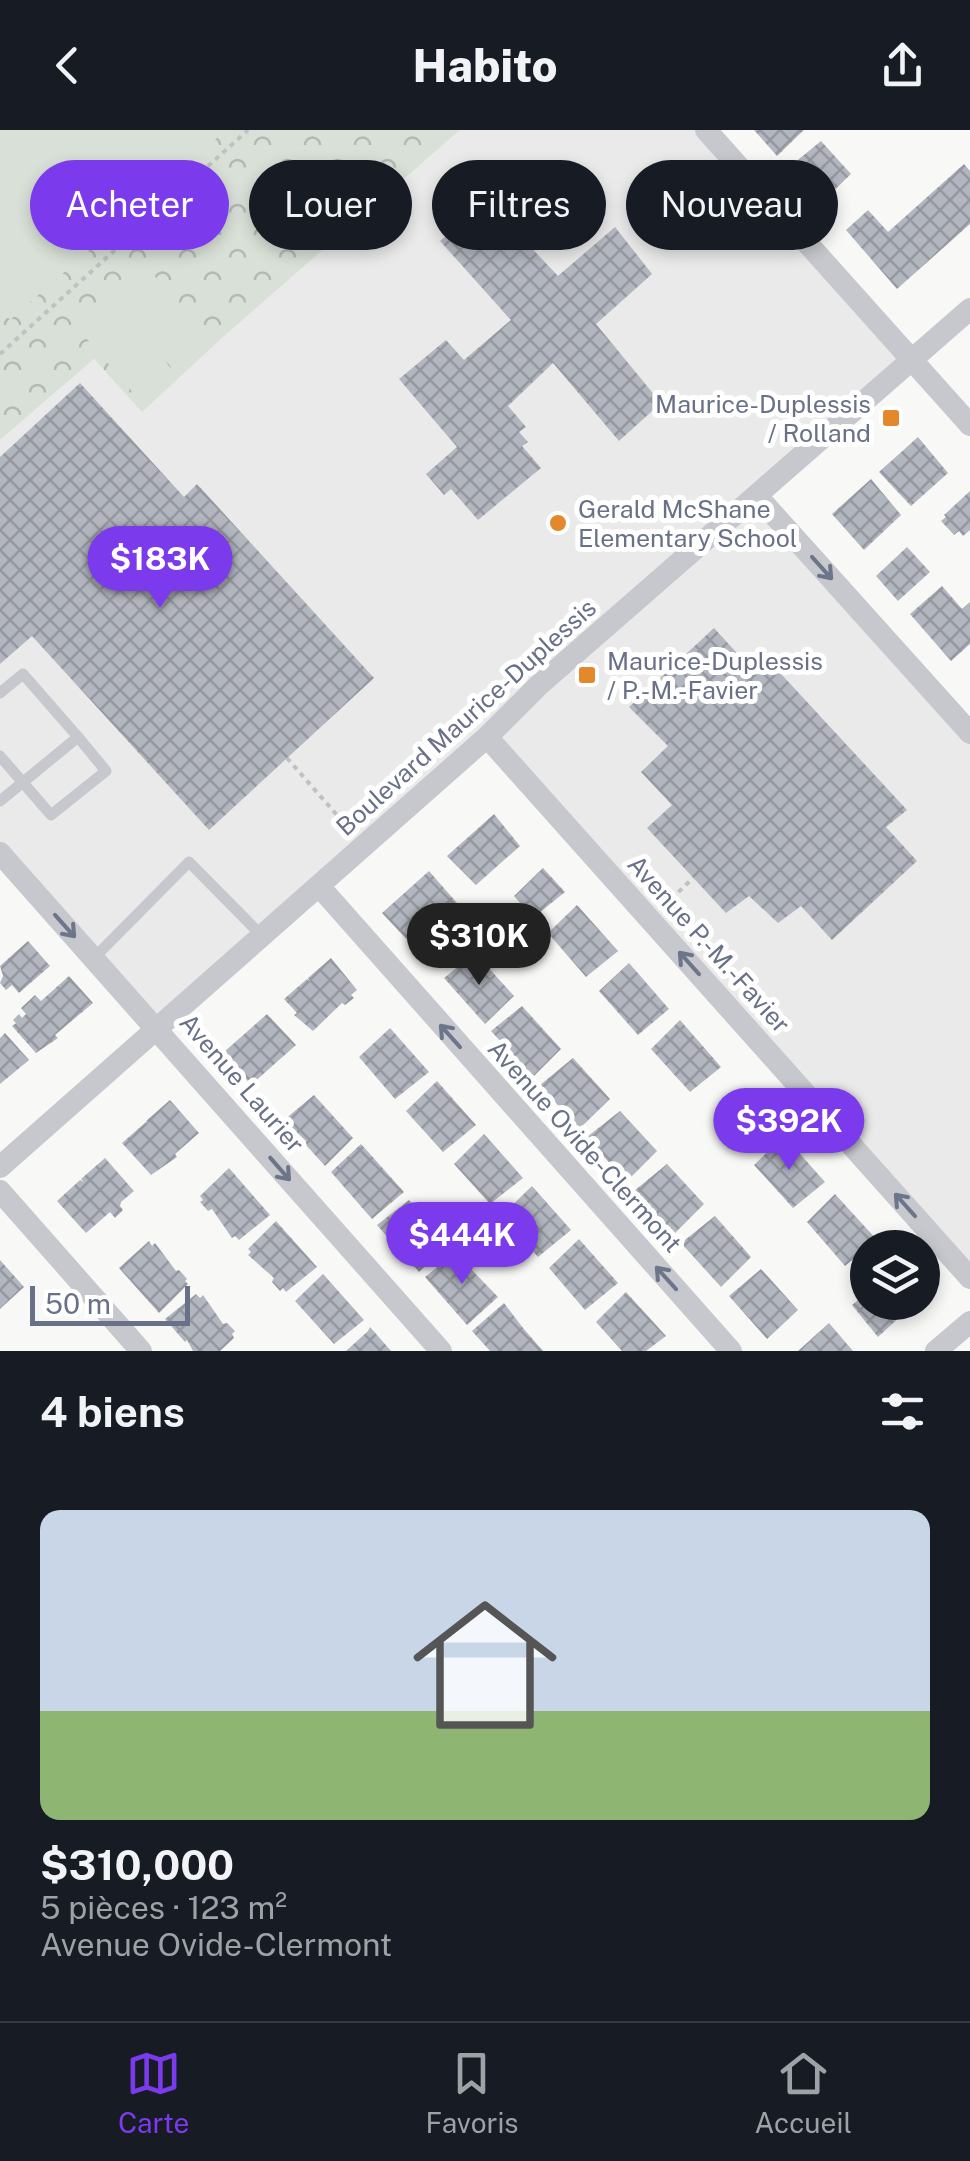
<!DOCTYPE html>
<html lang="fr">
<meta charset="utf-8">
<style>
:root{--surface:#171b24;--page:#20242c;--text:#f1f3f6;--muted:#9ea1a6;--line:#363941;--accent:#7c3aed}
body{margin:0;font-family:"Public Sans",sans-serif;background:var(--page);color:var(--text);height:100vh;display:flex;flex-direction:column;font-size:38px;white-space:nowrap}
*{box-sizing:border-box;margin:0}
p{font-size:32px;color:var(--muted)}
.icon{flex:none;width:55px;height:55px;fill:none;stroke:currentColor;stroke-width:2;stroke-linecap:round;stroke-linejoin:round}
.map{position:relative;height:1221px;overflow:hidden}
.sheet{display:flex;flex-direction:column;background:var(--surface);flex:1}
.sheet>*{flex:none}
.top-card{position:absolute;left:30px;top:30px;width:910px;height:90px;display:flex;gap:20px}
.tools{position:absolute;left:850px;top:1100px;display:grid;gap:20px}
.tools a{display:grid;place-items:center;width:90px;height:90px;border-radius:50%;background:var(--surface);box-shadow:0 5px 15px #0003;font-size:50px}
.scale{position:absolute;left:30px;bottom:25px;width:160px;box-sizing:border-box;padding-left:10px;border:5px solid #687187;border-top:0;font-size:28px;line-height:35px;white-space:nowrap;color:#687187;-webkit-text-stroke:8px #fff;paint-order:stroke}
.price{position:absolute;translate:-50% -85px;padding:0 22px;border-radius:35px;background:var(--accent);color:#fff;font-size:32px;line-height:65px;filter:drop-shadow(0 2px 5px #0008)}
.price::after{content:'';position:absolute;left:50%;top:60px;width:30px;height:22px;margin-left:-15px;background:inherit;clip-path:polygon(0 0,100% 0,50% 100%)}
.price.selected{background:#222;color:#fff}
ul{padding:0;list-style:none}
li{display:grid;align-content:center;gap:20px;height:530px;padding:0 40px}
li+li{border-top:2px solid var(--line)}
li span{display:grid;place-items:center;height:310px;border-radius:20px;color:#555}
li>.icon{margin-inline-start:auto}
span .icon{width:180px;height:180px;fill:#fffc;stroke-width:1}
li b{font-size:42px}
h2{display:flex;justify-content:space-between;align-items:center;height:120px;padding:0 40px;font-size:42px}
.tag{padding:0 35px;border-radius:45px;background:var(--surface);box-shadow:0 5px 15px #0003;font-size:35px;line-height:90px}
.tag.selected{background:var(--accent);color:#fff}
header{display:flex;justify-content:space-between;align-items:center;height:130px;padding:0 40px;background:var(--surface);font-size:45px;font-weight:800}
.tabs{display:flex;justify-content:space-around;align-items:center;height:140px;border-top:2px solid var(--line);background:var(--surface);font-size:28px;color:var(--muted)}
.tabs a{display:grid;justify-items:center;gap:5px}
.tabs .selected{color:var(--accent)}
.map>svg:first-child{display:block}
.built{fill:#e9eae9}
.park{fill:url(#park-crowns)}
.garden{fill:#d8e0d7}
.building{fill:url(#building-cross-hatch)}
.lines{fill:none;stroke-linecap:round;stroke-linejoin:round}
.path{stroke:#c0c1c4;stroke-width:4;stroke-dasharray:5 5;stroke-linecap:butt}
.service{stroke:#c6c8cd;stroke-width:11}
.minor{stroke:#c6c8cd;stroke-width:22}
.oneway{stroke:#6d758a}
.poi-dot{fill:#e3882c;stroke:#fff;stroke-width:4}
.labels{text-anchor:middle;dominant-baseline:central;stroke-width:10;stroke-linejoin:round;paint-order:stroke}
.poi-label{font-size:25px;fill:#687187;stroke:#fff;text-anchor:start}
.street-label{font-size:25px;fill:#687187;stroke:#fff}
</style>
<header><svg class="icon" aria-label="back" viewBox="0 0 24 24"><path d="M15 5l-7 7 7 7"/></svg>Habito<svg class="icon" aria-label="share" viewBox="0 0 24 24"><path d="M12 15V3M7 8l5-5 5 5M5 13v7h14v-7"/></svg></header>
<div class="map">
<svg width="970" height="1221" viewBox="0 0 970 1221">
<defs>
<pattern id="park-crowns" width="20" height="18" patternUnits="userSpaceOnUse" patternTransform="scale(2.5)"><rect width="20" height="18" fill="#d8e0d7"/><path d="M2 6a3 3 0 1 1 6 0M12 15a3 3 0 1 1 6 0" fill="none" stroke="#b3bab4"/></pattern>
<pattern id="building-cross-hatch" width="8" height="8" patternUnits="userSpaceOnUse" patternTransform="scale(2.5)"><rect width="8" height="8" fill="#b2b6be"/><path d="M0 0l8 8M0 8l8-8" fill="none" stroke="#9598a0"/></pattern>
</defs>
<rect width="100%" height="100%" fill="#f8f9f6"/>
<path class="built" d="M 460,0 L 706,0 L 910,231 L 756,365 L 970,603 L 970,1147 L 487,607 L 157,898 L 0,723 L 0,310 L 94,229 L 142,281 L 223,207 Z"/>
<path class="park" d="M 0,0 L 460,0 L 223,207 L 142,282 L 94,229 L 0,310 Z"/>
<path class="garden" d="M 0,0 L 226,0 L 10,190 L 0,178 Z
M 151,142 L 212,213 L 179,242 L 118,171 Z
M 115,173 L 176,244 L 142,273 L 81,202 Z"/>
<path class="building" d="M 754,0 L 804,0 L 777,26 Z
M 821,11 L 851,44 L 820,74 L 788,38 Z
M 964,34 L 970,41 L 970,94 L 897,159 L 846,100 L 868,80 L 888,102 Z
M 488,72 L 558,146 L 615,97 L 652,144 L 596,194 L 661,273 L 619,311 L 553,233 L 508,276 L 526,297 L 519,302 L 528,312 L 522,316 L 541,338 L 478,390 L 451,359 L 444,365 L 426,344 L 457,317 L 399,249 L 446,210 L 464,230 L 511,190 L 440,111 Z
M 80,253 L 184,367 L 197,354 L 374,548 L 209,700 L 32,506 L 0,534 L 0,327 Z
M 918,307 L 948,343 L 911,376 L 879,342 Z
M 871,349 L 901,385 L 864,420 L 832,384 Z
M 970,361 L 970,400 L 963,406 L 959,401 L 954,405 L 941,391 L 946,387 L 944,385 Z
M 907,417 L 930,442 L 898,471 L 876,446 Z
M 942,456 L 962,479 L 970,472 L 970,514 L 951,531 L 910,484 Z
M 714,498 L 757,545 L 770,532 L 907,680 L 886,697 L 917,731 L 832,810 L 801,776 L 778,793 L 749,766 L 726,783 L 647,698 L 672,675 L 641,642 L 668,616 L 629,577 Z
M 494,684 L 520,716 L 476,755 L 447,726 Z
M 543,738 L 565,762 L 533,788 L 514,766 Z
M 429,741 L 457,773 L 411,814 L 382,783 Z
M 577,775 L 618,821 L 586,847 L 548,803 Z
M 28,811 L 50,836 L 19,863 L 12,855 L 6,860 L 0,853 L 3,846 L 0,836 Z
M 475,823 L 514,866 L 485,894 L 444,848 Z
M 331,828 L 357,860 L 351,865 L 354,868 L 345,875 L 342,873 L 313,901 L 294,885 L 297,883 L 284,869 L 307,849 L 310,851 L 308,848 Z
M 629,833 L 669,879 L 638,905 L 599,861 Z
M 69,846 L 93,873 L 55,905 L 58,908 L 36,923 L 12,896 L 16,893 L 13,890 L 19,884 L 22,888 L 26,884 L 21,878 L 35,865 L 41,871 Z
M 522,876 L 561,919 L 533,947 L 491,901 Z
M 267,884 L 296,915 L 251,955 L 224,922 Z
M 680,890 L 721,937 L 690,962 L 651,919 Z
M 390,898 L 429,942 L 395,969 L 359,927 Z
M 5,903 L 29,930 L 0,954 L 0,908 Z
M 573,928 L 610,969 L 579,999 L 540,955 Z
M 437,951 L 476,995 L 443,1022 L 406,981 Z
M 314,965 L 353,1008 L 325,1036 L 305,1014 L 306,1011 L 284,990 Z
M 170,970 L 199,1003 L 175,1024 L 177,1027 L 151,1045 L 122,1013 L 146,992 L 149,994 L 146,991 Z
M 620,981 L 657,1021 L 626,1052 L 587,1007 Z
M 484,1004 L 523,1048 L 490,1074 L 454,1034 Z
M 784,1006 L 825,1052 L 793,1078 L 754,1035 Z
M 361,1014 L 404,1062 L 372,1089 L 331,1042 Z
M 105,1028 L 134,1061 L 121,1072 L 120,1076 L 123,1080 L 115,1088 L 110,1082 L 86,1103 L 57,1071 L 80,1050 L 84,1052 L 81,1049 Z
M 667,1034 L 704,1074 L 674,1104 L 634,1061 Z
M 229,1038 L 270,1085 L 239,1110 L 235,1106 L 232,1108 L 212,1079 L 208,1081 L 200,1072 L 203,1070 L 200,1066 Z
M 532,1056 L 571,1100 L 538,1127 L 501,1086 Z
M 835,1064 L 877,1110 L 845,1136 L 807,1092 Z
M 409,1070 L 437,1101 L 440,1099 L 447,1106 L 443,1109 L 448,1114 L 419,1142 L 377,1095 Z
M 715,1086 L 751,1127 L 721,1157 L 681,1113 Z
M 276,1091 L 317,1137 L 286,1162 L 283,1158 L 280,1161 L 272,1152 L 274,1148 L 248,1125 L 251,1122 L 248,1119 Z
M 579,1109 L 618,1153 L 585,1180 L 549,1138 Z
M 149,1111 L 152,1116 L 155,1113 L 176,1141 L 179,1140 L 187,1149 L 185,1151 L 188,1154 L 159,1183 L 119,1138 Z
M 456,1122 L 460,1127 L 466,1122 L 476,1133 L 470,1138 L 498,1167 L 467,1195 L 425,1147 Z
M 0,1130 L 24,1157 L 0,1179 Z
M 761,1139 L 798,1180 L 767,1209 L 729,1166 Z
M 323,1144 L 364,1190 L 334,1214 L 295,1171 Z
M 626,1162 L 666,1206 L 646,1221 L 622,1221 L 596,1192 Z
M 868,1162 L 868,1172 L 916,1172 L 878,1207 L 852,1175 Z
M 196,1164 L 200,1168 L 203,1165 L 223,1194 L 227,1193 L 235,1201 L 232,1204 L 234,1208 L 220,1221 L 193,1221 L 187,1210 L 185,1212 L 165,1189 Z
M 504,1173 L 523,1198 L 543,1221 L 490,1221 L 472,1201 Z
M 829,1193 L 853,1221 L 798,1221 L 808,1212 Z
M 370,1197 L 391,1221 L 346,1221 L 368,1201 Z"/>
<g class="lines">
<path class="path" d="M 0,224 L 248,0
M 287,628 L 350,700
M 664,776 L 693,748"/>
<path class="service" d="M 0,563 L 23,544 L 78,607 L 0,671
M 0,626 L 51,685 L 106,641 L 78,607
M 94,828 L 189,732 L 262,806"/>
<path class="minor" d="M 706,0 L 970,295
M 757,366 L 970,603
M 487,607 L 970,1148
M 0,723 L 441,1221
M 319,756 L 731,1221
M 0,1037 L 487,607 L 539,555 L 970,179
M 0,1061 L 141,1221
M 936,1221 L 970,1192"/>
</g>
<defs><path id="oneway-shaft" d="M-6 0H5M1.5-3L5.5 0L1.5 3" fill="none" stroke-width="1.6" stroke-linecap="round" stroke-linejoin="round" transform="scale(2.5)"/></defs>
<g class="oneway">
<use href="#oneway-shaft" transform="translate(822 438) rotate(48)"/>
<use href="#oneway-shaft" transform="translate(65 796) rotate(48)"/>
<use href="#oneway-shaft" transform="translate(689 833) rotate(-132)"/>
<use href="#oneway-shaft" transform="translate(450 906) rotate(-132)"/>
<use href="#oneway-shaft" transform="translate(280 1039) rotate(49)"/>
<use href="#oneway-shaft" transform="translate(905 1075) rotate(-132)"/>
<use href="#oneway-shaft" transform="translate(666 1148) rotate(-132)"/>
</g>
<g class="poi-dot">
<rect x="881" y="278" width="20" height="20" rx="5"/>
<circle cx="558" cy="393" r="10"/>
<rect x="577" y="535" width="20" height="20" rx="5"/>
</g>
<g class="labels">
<g class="poi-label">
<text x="871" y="274" text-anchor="end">Maurice-Duplessis<tspan x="871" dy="29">/ Rolland</tspan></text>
<text x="578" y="379">Gerald McShane<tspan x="578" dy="29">Elementary School</tspan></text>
<text x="607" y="531">Maurice-Duplessis<tspan x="607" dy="29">/ P.-M.-Favier</tspan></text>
</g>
<g class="street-label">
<text transform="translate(466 587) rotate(-42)">Boulevard Maurice-Duplessis</text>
<text transform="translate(709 814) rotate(48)">Avenue P.-M.-Favier</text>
<text transform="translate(242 953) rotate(49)">Avenue Laurier</text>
<text transform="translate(585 1016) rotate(48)">Avenue Ovide-Clermont</text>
</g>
</g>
</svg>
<div class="tools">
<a><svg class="icon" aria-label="layers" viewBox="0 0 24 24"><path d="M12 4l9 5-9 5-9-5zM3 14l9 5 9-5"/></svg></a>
</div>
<div class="scale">50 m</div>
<b class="price" style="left:160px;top:481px">$183K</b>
<b class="price selected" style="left:479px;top:858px">$310K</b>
<b class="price" style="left:789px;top:1043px">$392K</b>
<b class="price" style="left:462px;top:1157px">$444K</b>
<div class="top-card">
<a class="tag selected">Acheter</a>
<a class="tag">Louer</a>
<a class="tag">Filtres</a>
<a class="tag">Nouveau</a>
</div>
</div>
<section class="sheet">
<h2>4 biens<svg class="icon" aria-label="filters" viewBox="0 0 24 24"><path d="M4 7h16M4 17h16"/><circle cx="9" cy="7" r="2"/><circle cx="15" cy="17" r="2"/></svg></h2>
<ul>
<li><span style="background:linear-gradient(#c9d6e8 65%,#8fb573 0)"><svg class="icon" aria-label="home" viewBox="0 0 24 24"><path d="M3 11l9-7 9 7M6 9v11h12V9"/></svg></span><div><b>$310,000</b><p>5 pièces · 123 m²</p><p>Avenue Ovide-Clermont</p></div></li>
</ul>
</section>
<nav class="tabs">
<a class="selected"><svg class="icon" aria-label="map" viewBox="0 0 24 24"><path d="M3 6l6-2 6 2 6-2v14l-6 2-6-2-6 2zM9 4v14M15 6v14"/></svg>Carte</a>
<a><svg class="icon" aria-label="saved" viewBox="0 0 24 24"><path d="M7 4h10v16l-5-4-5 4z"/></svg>Favoris</a>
<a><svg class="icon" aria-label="home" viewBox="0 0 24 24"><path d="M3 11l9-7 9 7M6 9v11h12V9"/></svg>Accueil</a>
</nav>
